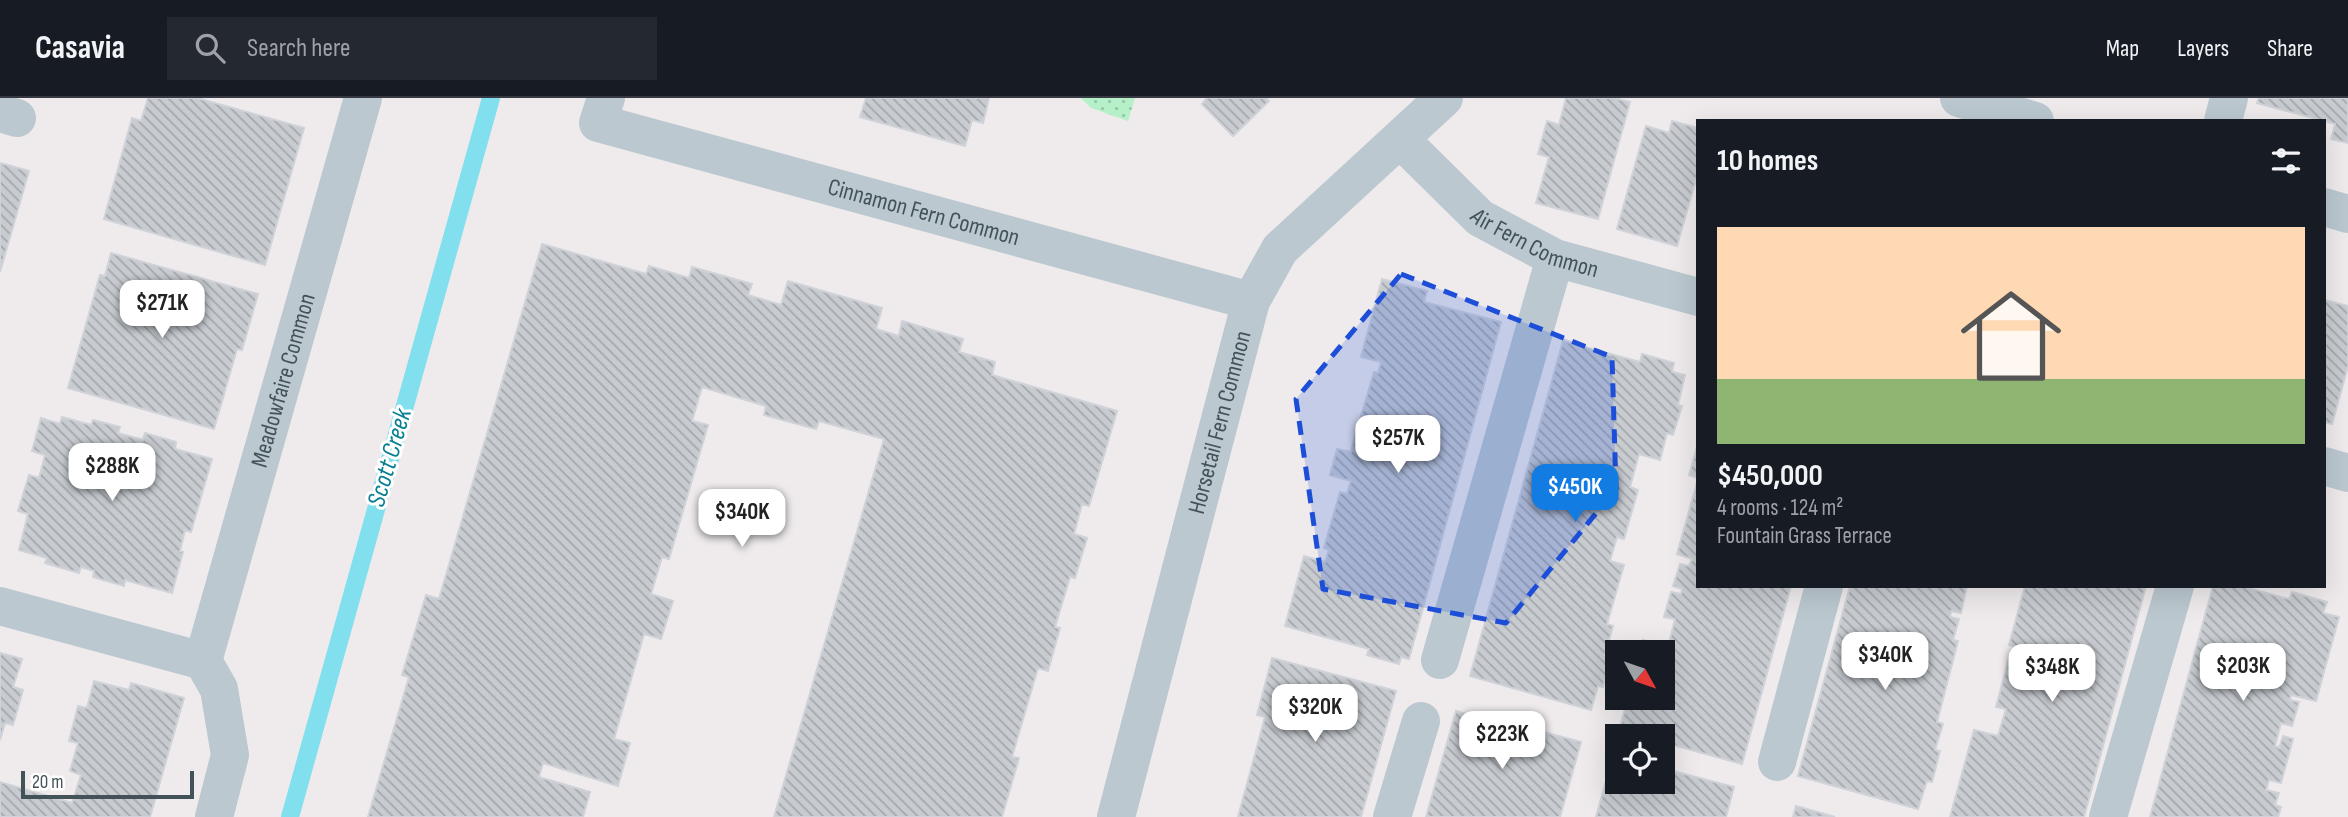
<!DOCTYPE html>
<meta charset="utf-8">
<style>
:root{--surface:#171b24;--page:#242831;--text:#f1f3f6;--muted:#9ea1a6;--line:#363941;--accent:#127ce2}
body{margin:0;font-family:"Sofia Sans Condensed",sans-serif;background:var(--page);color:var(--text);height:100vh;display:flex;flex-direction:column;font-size:26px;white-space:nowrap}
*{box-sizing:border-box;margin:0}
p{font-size:23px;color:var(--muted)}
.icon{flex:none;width:38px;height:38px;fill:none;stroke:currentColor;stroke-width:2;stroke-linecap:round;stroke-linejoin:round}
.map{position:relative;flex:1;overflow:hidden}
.sheet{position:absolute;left:1696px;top:21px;width:630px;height:469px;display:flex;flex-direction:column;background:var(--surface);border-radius:0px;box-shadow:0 7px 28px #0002}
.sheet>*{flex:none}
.needle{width:46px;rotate:130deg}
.buttons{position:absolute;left:1605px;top:542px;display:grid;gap:14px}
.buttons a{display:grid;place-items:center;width:70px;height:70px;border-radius:0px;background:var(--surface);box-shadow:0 7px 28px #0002;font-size:35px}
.scale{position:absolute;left:21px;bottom:18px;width:173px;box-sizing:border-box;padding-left:7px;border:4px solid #435159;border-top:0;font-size:19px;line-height:24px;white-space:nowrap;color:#435159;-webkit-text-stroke:5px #fff;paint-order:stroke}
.price{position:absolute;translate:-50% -60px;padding:0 16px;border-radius:14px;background:#fff;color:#222;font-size:23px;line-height:46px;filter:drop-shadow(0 2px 4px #0008)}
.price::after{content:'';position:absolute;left:50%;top:42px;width:21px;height:16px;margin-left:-10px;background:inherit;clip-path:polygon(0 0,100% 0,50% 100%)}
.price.current{background:var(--accent);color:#fff}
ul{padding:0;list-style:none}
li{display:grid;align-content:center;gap:14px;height:371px;padding:0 21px}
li+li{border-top:2px solid var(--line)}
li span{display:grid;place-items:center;height:217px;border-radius:0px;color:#555}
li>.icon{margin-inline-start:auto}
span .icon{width:126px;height:126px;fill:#fffc;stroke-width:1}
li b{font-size:30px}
h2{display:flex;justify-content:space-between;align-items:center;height:84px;padding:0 21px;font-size:30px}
header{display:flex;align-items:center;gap:42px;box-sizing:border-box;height:98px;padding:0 35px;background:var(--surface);border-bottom:2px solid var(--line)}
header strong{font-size:33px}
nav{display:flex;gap:38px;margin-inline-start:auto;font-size:24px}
.search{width:490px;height:63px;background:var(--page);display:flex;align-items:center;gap:18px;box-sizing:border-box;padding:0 24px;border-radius:0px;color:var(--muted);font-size:26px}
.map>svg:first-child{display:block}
.green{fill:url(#green-dots)}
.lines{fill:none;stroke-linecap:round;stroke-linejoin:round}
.stream{stroke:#82e0ee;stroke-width:18}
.building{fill:url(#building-back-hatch);stroke:#cfd2d8;stroke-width:2}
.street{stroke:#bbc8cf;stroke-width:38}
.marked{fill:#1d4ed8;fill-opacity:0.2;stroke:#1d4ed8;stroke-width:5;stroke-dasharray:14 9;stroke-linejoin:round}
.labels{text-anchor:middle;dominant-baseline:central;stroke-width:6;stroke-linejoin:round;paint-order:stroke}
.street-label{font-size:24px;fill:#435159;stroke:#fff}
.water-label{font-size:26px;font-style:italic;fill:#088092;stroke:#fff}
</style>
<header>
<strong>Casavia</strong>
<div class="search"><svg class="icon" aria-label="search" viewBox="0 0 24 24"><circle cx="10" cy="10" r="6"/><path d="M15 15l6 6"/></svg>Search here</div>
<nav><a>Map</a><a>Layers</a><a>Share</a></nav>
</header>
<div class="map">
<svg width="2348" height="719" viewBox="0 0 2348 719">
<defs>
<pattern id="green-dots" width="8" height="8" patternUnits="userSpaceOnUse" patternTransform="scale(1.75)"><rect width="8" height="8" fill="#b6f0c8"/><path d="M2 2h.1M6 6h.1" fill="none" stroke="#96c5a5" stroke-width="1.8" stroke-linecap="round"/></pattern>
<pattern id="building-back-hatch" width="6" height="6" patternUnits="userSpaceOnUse" patternTransform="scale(1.75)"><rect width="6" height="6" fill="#c8ccd1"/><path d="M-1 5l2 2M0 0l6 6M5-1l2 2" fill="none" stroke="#a4a8ad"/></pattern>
</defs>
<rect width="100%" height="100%" fill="#efebec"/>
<path class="green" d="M 1081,0 L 1135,0 L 1128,23 L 1091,10 Z"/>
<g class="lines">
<path class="stream" d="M 290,719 L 491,0"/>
</g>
<path class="building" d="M 148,0 L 197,0 L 304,30 L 265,167 L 104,121 L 132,20 L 141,23 Z
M 866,0 L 989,0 L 983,25 L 972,22 L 965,48 L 860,19 Z
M 1207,0 L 1266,0 L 1269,3 L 1233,38 L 1202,6 Z
M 1566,0 L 1614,0 L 1630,4 L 1598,121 L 1536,105 L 1549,59 L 1538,56 L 1547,23 L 1559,27 Z
M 2259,0 L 2348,0 L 2348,45 L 2331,41 L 2335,26 L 2257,5 Z
M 1672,23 L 1698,30 L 1698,75 L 1677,148 L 1617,131 L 1646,28 L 1669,35 Z
M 0,65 L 29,73 L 0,174 Z
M 542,146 L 646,176 L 649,168 L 689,180 L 692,169 L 752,186 L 748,197 L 781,207 L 788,183 L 882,210 L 876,231 L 899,238 L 902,223 L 963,241 L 959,254 L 995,264 L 992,277 L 1117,313 L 1089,408 L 1082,406 L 1074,436 L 1087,440 L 1075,480 L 1070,479 L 1055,529 L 1060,530 L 1048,573 L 1038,570 L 1012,659 L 1019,660 L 1002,719 L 774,719 L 884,341 L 819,323 L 816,331 L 764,317 L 766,308 L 702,289 L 692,323 L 708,327 L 669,461 L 662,459 L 651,496 L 673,503 L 661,541 L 644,536 L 614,641 L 630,645 L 618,688 L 543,665 L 539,679 L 590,694 L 583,719 L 368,719 L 409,579 L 402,577 L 426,497 L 439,501 Z
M 111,155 L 258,196 L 242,252 L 237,251 L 214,331 L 68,290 L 100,177 L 105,178 Z
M 1382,181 L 1427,193 L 1424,204 L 1501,224 L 1409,561 L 1401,559 L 1399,566 L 1367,557 L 1369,551 L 1285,528 L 1304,458 L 1325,464 L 1329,452 L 1324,450 L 1340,394 L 1347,396 L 1351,383 L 1330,377 L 1337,351 L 1351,354 L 1357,331 L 1365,333 L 1366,327 L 1359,325 L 1374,274 L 1378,275 L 1381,264 L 1361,259 Z
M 2325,202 L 2348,208 L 2348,268 L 2332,326 L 2324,324 Z
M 1563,243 L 1640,264 L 1642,256 L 1674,265 L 1672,274 L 1685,277 L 1678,307 L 1682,308 L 1673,337 L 1667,335 L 1660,362 L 1639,356 L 1630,389 L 1638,392 L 1624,441 L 1617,439 L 1610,463 L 1624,467 L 1607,526 L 1613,528 L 1605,557 L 1611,558 L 1603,589 L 1598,588 L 1591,612 L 1470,578 Z
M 62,319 L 91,327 L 93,322 L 120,329 L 118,335 L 143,342 L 145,335 L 176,344 L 175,351 L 212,361 L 191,434 L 185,432 L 180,453 L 183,454 L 172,495 L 125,482 L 124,488 L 93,479 L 94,473 L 81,469 L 79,475 L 45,465 L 47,460 L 19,452 L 28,416 L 18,413 L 29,377 L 39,380 L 45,357 L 32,353 L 41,320 L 60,326 Z
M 1698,345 L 1698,380 L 1689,377 Z
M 1698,381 L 1698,488 L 1791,488 L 1742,666 L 1662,644 L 1662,639 L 1642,639 L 1619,633 L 1628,600 L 1662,600 L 1662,555 L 1640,555 L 1643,542 L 1668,549 L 1675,521 L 1664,519 L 1671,494 L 1681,496 L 1682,491 L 1673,488 L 1680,466 L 1689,468 L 1692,461 L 1677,456 Z
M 1850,488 L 1967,488 L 1961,515 L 1951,513 L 1950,519 L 1959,521 L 1953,542 L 1958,543 L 1937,624 L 1943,626 L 1935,652 L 1940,653 L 1932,684 L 1927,683 L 1918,711 L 1798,678 Z
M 2025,488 L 2146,488 L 2084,719 L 1950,719 L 1974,632 L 1998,638 L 2006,611 L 1996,609 L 2010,556 L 2019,558 L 2021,550 L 2009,547 Z
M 2213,488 L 2241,488 L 2289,501 L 2292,494 L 2327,504 L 2323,515 L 2339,519 L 2316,603 L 2291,597 L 2290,602 L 2299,604 L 2292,628 L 2281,625 L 2275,648 L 2279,650 L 2283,638 L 2293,641 L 2281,685 L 2269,682 L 2266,692 L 2279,695 L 2275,707 L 2281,709 L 2278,719 L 2150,719 Z
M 0,555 L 22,561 L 13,589 L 23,592 L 13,627 L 5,625 L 0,642 Z
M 1272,560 L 1396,593 L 1361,719 L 1238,719 L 1265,619 L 1257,617 Z
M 94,583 L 129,592 L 131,585 L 184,600 L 150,719 L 0,719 L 0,684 L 72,705 L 81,677 L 70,673 L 78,645 L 69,643 L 78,608 L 87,610 Z
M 1456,613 L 1469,617 L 1470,614 L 1581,644 L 1560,719 L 1426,719 Z
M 1613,657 L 1617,658 L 1617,684 L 1662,684 L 1662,670 L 1734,689 L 1726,719 L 1596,719 Z
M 1796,708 L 1835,719 L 1793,719 Z"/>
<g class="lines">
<g class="street">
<path id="s1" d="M 606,0 L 598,25 L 1251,203"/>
<path d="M 1959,0 L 2035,23"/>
<path d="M 0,15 L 17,20"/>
<path d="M 2223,23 L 2229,0"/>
<path id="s2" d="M 1401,42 L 1480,120 L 1555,160 L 1698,199"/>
<path d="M 2324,109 L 2348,116"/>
<path d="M 2324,368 L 2348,375"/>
<path d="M 0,508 L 203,563"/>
<path d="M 1440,562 L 1555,160"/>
<path d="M 1777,664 L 1824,488"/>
<path id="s3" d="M 214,719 L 230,657 L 219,591 L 203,563 L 363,0"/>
<path id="s4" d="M 1116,719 L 1251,203 L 1280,151 L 1444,0"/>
<path d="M 1392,719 L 1421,623"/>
<path d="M 2108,719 L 2175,488"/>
</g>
</g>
<path class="marked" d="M 1401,176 L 1612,259 L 1616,391 L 1506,525 L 1323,491 L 1296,301 Z"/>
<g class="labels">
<g class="street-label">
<text stroke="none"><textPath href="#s1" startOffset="364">Cinnamon Fern Common</textPath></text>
<text stroke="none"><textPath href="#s2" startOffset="172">Air Fern Common</textPath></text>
<text stroke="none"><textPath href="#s3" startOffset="455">Meadowfaire Common</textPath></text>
<text stroke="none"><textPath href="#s4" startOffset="408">Horsetail Fern Common</textPath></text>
</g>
<g class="water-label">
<text transform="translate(390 360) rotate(-74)">Scott Creek</text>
</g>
</g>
</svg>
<div class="buttons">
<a><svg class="needle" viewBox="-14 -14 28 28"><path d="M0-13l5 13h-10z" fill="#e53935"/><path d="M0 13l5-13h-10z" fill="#9ea1a6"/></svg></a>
<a><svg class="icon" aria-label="locate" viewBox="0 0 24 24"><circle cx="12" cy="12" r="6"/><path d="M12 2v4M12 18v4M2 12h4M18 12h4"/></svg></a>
</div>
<div class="scale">20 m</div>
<b class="price" style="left:162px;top:242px">$271K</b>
<b class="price" style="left:1398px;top:377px">$257K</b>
<b class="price" style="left:112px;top:405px">$288K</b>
<b class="price current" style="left:1575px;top:426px">$450K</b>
<b class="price" style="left:742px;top:451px">$340K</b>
<b class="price" style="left:1885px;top:594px">$340K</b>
<b class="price" style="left:2243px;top:605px">$203K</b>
<b class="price" style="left:2052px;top:606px">$348K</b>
<b class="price" style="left:1315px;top:646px">$320K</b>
<b class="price" style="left:1502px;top:673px">$223K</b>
<section class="sheet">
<h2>10 homes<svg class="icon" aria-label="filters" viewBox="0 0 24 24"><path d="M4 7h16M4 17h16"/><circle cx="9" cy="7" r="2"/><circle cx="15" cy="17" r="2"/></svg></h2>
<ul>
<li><span style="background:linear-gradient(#ffd9b3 70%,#8fb573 0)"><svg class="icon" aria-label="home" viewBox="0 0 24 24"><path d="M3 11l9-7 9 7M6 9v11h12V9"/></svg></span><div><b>$450,000</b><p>4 rooms · 124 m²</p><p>Fountain Grass Terrace</p></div></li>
</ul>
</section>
</div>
